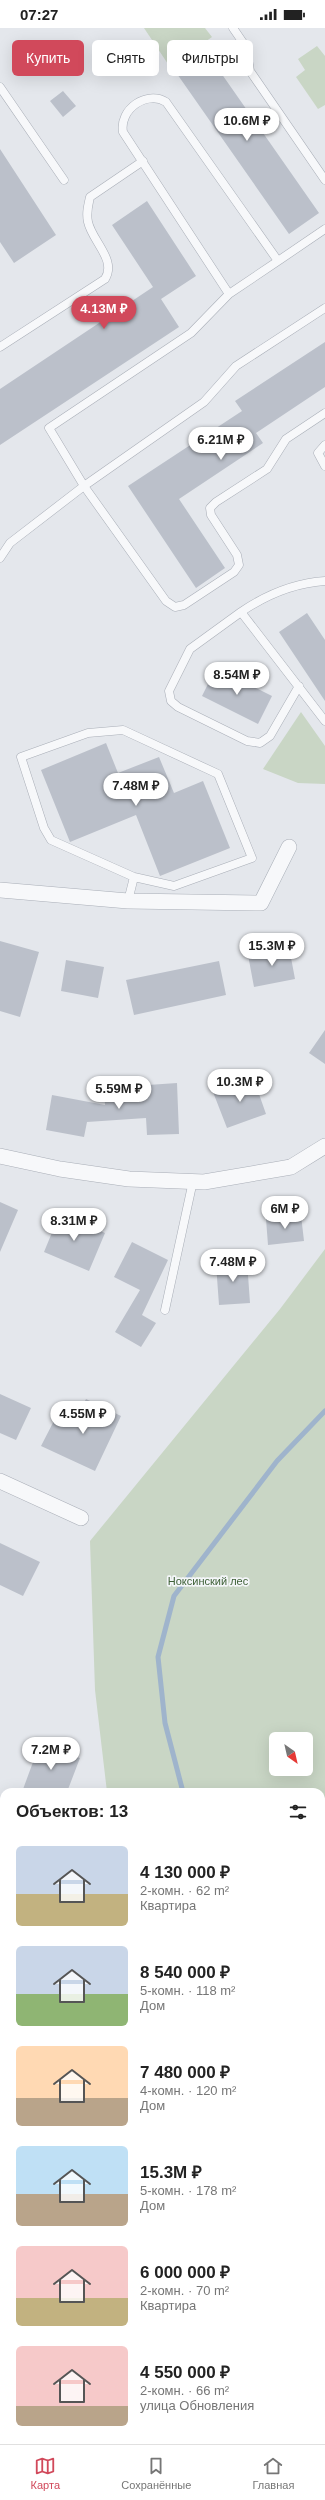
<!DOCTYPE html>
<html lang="ru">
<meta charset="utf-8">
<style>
:root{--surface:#fff;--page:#f2f2f2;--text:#222;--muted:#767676;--line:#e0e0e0;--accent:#d1495b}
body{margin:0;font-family:Helvetica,sans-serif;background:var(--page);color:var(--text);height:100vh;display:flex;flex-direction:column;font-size:15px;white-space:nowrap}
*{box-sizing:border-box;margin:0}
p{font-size:13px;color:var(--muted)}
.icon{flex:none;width:22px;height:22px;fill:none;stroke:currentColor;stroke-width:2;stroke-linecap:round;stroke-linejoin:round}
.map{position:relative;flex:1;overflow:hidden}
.side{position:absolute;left:0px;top:1760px;width:325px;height:656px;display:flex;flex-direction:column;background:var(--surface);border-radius:12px 12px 0 0;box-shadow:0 4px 16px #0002}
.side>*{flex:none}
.banner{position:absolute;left:12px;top:12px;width:301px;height:36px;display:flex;gap:8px}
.needle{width:26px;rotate:146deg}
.controls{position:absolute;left:269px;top:1704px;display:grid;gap:8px}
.controls a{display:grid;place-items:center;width:44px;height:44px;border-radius:6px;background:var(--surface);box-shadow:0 4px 16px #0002;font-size:20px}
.price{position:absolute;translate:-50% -34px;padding:0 9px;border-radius:14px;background:#fff;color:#222;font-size:13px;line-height:26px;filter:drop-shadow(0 1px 2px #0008)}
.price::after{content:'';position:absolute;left:50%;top:24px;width:12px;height:9px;margin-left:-6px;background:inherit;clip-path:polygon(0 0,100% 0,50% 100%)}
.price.on{background:var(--accent);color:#fff}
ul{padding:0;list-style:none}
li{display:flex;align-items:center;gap:12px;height:100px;padding:0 16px}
li span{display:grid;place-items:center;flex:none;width:112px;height:80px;border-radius:6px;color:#555}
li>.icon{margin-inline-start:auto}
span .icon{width:48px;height:48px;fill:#fffc;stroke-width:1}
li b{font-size:17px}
h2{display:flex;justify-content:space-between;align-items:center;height:48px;padding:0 16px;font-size:17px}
.chip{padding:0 14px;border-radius:6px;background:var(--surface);box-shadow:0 4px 16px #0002;font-size:14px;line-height:36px}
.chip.on{background:var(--accent);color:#fff}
.status{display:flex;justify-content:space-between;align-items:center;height:28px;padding:0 20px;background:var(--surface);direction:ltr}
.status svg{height:11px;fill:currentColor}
.tabs{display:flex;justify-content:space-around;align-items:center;height:56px;border-top:1px solid var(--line);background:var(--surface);font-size:11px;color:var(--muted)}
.tabs a{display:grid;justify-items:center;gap:2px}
.tabs .on{color:var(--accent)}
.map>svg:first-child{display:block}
.green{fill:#c9d6c5;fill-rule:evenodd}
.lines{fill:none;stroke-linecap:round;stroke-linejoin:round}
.stream{stroke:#9fb4cc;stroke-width:5}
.building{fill:#bbc0ca}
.service-casing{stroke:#a9aeb7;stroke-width:9}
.minor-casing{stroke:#a9aeb7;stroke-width:16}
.service{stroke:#f7f8fa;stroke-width:8}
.minor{stroke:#f7f8fa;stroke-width:15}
.labels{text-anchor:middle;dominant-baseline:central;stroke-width:3.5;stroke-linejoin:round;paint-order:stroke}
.park-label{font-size:11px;fill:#3f6138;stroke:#f4f6f9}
</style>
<div class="status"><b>07:27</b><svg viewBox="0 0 49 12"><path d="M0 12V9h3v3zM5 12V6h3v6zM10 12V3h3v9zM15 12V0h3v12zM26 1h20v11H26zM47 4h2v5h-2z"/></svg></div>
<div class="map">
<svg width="325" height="2416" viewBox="0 0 325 2416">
<rect width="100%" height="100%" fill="#e4e7ec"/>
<path class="green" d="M 144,0 L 205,0 L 212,9 L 170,39 Z
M 317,18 L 325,28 L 325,77 L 318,81 L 296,49 L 305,42 L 298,31 Z
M 301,684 L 325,718 L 325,756 L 298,755 L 263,741 Z
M 325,1221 L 325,2416 L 0,2416 L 0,2061 L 4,2056 L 4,2412 L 321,2412 L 321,1764 L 107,1764 L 95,1662 L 90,1513 L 280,1281 ZM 276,1711 L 306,1711 L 306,1741 L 276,1741 Z"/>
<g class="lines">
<path class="stream" d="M 183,1764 L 165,1695 L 158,1629 L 174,1568 L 277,1433 L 325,1383"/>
</g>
<path class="building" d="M 205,22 L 319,185 L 289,206 L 175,43 Z
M 63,63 L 76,78 L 63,89 L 50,73 Z
M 0,121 L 56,207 L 14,235 L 0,214 Z
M 147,173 L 196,248 L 161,271 L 179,299 L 0,417 L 0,361 L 153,259 L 112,197 Z
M 325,314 L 325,359 L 256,405 L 263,415 L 179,471 L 225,540 L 196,560 L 128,458 L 242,383 L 235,373 Z
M 307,585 L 325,612 L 325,673 L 279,604 Z
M 216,640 L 272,668 L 258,696 L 202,668 Z
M 106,715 L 118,745 L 159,729 L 174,765 L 203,753 L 230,820 L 160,848 L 136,787 L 70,814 L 41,742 Z
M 0,913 L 39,924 L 20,989 L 0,983 Z
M 289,919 L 295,951 L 254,959 L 248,927 Z
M 66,932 L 104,939 L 98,970 L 61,963 Z
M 219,933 L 226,967 L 134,987 L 126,952 Z
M 325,1002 L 325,1036 L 309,1025 Z
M 253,1049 L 266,1086 L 227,1100 L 213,1064 Z
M 177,1055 L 179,1106 L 147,1107 L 146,1090 L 87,1094 L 84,1109 L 46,1102 L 52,1067 L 105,1077 L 104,1060 Z
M 0,1174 L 18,1182 L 0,1224 Z
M 60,1185 L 105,1205 L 89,1243 L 44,1224 Z
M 301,1187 L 304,1213 L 268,1217 L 266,1191 Z
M 132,1214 L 168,1232 L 142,1287 L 156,1295 L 141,1319 L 115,1304 L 140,1262 L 114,1249 Z
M 247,1233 L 250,1275 L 219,1277 L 216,1236 Z
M 0,1366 L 31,1380 L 16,1412 L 0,1405 Z
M 86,1371 L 121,1388 L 95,1443 L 41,1418 L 58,1385 L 75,1393 Z
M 0,1515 L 40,1534 L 23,1568 L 0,1557 Z
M 40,1715 L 80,1730 L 67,1764 L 22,1764 Z"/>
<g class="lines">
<g class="service-casing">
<path id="service" d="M 233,0 L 246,19 L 250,43 L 325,152
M 0,59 L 64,152
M 278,233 L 229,266 L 191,305 L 49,400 L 84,458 L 166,573 L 175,579 L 184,577 L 234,544 L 239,537 L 237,527 L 211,487 L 210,480 L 216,474 L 267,441 L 286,411 L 325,385
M 229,266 L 123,104 C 119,81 147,62 166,74 L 278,233 L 325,201
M 0,319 L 105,251 C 117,232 92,213 88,194 C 86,185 88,178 90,169 L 143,133
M 325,417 L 318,425 L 325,438
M 0,530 L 10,515 L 84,458 L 204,374 L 236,338 L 325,280
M 325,553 C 295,555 266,567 241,584 L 325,693
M 241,584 L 190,621 L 169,663 L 171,673 L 178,679 L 247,713 L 260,715 L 270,708 L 299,658
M 128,873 L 134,849 L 51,812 L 44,800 L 21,729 L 88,705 L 123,702 L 218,746 L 252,830 L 174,858 L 134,849
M 165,1282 L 193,1153"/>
</g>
<g class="minor-casing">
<path id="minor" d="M 0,862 L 128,873 L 261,875 L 289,819
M 0,1128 L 60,1141 L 129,1151 L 204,1154 L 291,1139 L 325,1118
M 0,1453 L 81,1490
M 0,1797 L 4,1799"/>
</g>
<use href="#service" class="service"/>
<use href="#minor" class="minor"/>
</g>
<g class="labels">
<g class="park-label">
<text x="208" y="1553">Ноксинский лес</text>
</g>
</g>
</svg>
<div class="controls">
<a><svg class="needle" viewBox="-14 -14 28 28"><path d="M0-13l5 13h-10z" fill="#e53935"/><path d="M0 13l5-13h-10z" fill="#767676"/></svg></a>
</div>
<b class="price" style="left:247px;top:114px">10.6M ₽</b>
<b class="price on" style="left:104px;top:302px">4.13M ₽</b>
<b class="price" style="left:221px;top:433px">6.21M ₽</b>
<b class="price" style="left:237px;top:668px">8.54M ₽</b>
<b class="price" style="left:136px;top:779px">7.48M ₽</b>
<b class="price" style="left:272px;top:939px">15.3M ₽</b>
<b class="price" style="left:240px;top:1075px">10.3M ₽</b>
<b class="price" style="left:119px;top:1082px">5.59M ₽</b>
<b class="price" style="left:285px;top:1202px">6M ₽</b>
<b class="price" style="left:74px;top:1214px">8.31M ₽</b>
<b class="price" style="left:233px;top:1255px">7.48M ₽</b>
<b class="price" style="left:83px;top:1407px">4.55M ₽</b>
<b class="price" style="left:51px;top:1743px">7.2M ₽</b>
<div class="banner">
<a class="chip on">Купить</a>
<a class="chip">Снять</a>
<a class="chip">Фильтры</a>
</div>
<section class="side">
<h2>Объектов: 13<svg class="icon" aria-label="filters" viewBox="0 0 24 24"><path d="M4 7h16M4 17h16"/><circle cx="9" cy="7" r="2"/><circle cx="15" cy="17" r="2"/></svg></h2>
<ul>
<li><span style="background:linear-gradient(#c9d6e8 60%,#c2b280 0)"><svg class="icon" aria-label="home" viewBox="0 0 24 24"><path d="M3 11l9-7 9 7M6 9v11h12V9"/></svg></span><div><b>4 130 000 ₽</b><p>2-комн. · 62 m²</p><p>Квартира</p></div></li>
<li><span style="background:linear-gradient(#c9d6e8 60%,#8fb573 0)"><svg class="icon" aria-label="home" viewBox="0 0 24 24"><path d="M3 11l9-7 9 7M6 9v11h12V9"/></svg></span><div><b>8 540 000 ₽</b><p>5-комн. · 118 m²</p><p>Дом</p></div></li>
<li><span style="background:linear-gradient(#ffd9b3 65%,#b9a48a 0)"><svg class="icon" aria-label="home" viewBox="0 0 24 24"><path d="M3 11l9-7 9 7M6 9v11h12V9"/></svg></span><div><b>7 480 000 ₽</b><p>4-комн. · 120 m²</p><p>Дом</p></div></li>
<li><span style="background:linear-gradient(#bfe0f5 60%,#b9a48a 0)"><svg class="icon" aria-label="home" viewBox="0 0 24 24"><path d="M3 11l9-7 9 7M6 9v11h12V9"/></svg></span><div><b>15.3M ₽</b><p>5-комн. · 178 m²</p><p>Дом</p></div></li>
<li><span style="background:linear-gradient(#f6c9c9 65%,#c2b280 0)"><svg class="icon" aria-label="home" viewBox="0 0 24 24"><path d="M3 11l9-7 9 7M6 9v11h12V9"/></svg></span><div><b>6 000 000 ₽</b><p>2-комн. · 70 m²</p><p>Квартира</p></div></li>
<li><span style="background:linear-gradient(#f6c9c9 75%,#b9a48a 0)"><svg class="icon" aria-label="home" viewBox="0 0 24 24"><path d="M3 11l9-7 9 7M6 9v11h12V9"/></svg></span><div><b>4 550 000 ₽</b><p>2-комн. · 66 m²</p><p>улица Обновления</p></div></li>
</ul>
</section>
</div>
<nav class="tabs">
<a class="on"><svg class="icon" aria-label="map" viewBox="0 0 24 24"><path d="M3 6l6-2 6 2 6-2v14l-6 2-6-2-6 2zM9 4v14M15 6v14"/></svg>Карта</a>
<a><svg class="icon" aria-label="saved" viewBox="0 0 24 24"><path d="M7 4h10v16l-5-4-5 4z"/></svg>Сохранённые</a>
<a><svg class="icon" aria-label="home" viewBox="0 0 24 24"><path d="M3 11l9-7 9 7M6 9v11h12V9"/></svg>Главная</a>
</nav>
